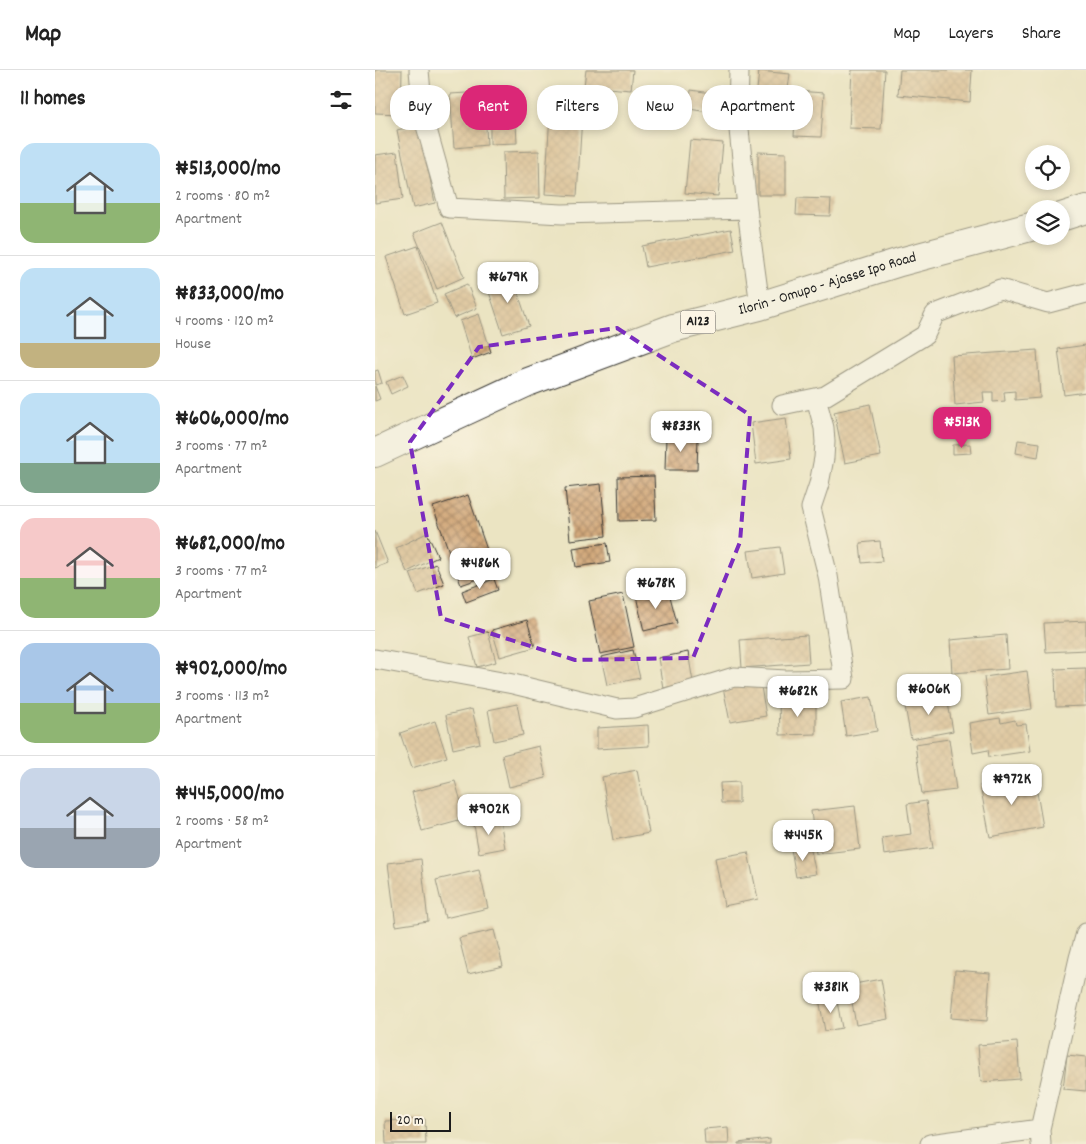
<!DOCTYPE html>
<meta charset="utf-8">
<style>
:root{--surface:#fff;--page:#f6f6f6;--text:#222;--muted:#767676;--line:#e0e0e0;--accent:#db2777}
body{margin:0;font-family:Dekko,sans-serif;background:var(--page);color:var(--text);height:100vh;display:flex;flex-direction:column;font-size:19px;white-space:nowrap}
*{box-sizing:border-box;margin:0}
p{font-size:16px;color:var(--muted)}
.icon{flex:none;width:28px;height:28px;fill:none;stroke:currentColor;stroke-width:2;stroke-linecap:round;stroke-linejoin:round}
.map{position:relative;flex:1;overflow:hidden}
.side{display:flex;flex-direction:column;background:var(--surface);width:375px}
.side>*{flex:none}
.top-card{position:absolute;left:15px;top:15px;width:475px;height:45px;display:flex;gap:10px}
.controls{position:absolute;left:650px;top:75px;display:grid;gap:10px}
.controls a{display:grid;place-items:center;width:45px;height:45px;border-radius:50%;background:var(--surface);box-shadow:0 2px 8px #0003;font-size:25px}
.scale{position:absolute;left:15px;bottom:12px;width:61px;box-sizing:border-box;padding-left:5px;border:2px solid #1c1c1c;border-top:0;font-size:14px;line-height:18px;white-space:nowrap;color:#1c1c1c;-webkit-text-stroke:4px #fcf5e5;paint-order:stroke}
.price{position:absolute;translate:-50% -42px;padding:0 11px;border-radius:10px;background:#fff;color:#222;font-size:16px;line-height:32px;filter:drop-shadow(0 1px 2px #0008)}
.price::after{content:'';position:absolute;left:50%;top:30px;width:15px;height:11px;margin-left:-8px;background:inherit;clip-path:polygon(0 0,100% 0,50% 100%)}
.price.selected{background:var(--accent);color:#fff}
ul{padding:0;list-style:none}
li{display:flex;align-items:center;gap:15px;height:125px;padding:0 20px}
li+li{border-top:1px solid var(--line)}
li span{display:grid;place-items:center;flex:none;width:140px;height:100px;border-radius:15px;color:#555}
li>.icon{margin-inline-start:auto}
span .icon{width:60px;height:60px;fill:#fffc;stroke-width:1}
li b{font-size:21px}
h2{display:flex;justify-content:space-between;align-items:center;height:60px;padding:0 20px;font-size:21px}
.pill{padding:0 18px;border-radius:20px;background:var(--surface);box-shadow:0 2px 8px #0003;font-size:18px;line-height:45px}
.pill.selected{background:var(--accent);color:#fff}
header{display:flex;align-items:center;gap:30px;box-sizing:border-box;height:70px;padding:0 25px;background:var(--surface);border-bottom:1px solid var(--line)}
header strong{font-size:24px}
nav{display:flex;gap:28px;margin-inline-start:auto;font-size:18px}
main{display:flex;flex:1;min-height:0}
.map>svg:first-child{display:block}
.building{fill:url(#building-cross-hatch)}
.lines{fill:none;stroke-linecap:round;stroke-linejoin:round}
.minor-casing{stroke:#3b3a35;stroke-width:21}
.trunk-casing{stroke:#3b3a35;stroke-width:30}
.minor{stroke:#fff;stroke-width:19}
.trunk{stroke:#fff;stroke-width:28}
.marked{fill:none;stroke:#7b2cbf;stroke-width:4;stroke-dasharray:10 6;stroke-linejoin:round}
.labels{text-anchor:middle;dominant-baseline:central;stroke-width:4.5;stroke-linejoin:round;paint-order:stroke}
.shield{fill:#fcf5e5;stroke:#5f5d58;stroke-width:1}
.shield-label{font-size:14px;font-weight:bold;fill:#1c1c1c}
.street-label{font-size:15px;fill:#1c1c1c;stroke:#fcf5e5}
</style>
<header>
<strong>Map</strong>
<nav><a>Map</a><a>Layers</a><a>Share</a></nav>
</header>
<main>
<section class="side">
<h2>11 homes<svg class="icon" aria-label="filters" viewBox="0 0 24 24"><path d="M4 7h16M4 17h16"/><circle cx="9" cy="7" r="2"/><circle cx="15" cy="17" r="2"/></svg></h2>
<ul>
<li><span style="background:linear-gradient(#bfe0f5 60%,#8fb573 0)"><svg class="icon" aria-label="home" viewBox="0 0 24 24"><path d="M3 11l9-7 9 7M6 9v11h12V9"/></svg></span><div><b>₦513,000/mo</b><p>2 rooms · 80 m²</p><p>Apartment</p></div></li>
<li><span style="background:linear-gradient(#bfe0f5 75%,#c2b280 0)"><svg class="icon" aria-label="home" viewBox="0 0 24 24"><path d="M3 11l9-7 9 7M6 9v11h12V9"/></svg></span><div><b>₦833,000/mo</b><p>4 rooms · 120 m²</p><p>House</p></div></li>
<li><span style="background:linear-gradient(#bfe0f5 70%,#7fa58c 0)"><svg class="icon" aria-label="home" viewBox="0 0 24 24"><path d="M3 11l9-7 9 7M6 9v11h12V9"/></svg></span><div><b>₦606,000/mo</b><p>3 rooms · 77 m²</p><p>Apartment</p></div></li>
<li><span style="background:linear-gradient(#f6c9c9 60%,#8fb573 0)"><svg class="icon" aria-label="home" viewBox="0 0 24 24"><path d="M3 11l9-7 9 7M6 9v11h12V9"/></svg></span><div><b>₦682,000/mo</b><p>3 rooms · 77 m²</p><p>Apartment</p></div></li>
<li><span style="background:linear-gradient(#a9c7e8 60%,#8fb573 0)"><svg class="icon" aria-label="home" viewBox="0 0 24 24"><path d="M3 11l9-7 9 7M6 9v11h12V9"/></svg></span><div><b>₦902,000/mo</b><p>3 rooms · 113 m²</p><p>Apartment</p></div></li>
<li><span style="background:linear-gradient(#c9d6e8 60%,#9aa5b1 0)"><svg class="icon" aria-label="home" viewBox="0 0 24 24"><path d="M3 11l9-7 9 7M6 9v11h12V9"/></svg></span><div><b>₦445,000/mo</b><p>2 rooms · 58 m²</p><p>Apartment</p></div></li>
</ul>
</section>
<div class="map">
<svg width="711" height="1074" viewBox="0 0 711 1074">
<defs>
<pattern id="building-cross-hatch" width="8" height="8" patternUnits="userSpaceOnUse" patternTransform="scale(1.25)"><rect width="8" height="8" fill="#d2a97c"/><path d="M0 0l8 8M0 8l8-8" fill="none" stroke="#aa8965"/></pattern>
</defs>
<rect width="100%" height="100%" fill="#fcf5e5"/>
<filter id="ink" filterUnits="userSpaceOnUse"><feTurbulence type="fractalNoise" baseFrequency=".02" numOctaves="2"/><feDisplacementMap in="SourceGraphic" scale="10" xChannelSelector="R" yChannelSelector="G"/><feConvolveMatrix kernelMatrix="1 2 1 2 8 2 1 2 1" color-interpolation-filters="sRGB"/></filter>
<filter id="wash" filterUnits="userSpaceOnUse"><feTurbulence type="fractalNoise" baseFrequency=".0096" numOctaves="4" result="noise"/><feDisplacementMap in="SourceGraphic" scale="20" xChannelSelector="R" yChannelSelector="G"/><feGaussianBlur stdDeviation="1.12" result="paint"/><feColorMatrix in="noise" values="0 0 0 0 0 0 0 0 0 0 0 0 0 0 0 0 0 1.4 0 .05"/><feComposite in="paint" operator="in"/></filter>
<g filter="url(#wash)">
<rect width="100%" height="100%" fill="#ebe4c2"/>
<g id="blocks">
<path class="building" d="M 0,0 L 27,0 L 26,44 L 0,43 Z
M 211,0 L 258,0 L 256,20 L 209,16 Z
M 477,0 L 510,0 L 506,59 L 474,58 Z
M 525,0 L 597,0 L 595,32 L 523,25 Z
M 384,1 L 415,4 L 410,41 L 380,38 Z
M 316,20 L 349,25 L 346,44 L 314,39 Z
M 422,21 L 449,23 L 446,67 L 419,66 Z
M 109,22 L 112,75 L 79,78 L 75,24 Z
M 175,44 L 207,46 L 202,126 L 170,124 Z
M 141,53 L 142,73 L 115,74 L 115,54 Z
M 44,55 L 60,133 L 38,138 L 22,60 Z
M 315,70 L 348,73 L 343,126 L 310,123 Z
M 164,81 L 165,128 L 129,129 L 128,82 Z
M 22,82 L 28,129 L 0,133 L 0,85 Z
M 383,82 L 411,83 L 411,125 L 383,125 Z
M 422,128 L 456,129 L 455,146 L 421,145 Z
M 67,152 L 89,207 L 62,219 L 39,163 Z
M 356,159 L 360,180 L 271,197 L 267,176 Z
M 43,176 L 62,233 L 30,244 L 11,187 Z
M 137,205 L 154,256 L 128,264 L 111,213 Z
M 92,214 L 102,238 L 79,248 L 69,224 Z
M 104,244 L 116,282 L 97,289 L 85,251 Z
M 711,275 L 711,322 L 689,325 L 683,279 Z
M 662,280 L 665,328 L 640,330 L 640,321 L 629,322 L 630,331 L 618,332 L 618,322 L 608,322 L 609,332 L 580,335 L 577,286 Z
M 3,300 L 7,313 L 0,315 L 0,301 Z
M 28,305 L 33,316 L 16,324 L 11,312 Z
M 0,316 L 5,329 L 0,331 Z
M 495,334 L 506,386 L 470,393 L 459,342 Z
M 411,348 L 416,389 L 381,394 L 376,353 Z
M 291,367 L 323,367 L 322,400 L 290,400 Z
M 643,370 L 665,373 L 663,387 L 641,383 Z
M 595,374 L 596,383 L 578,384 L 578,375 Z
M 279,406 L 281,450 L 244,451 L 243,407 Z
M 226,414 L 231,466 L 195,470 L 190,418 Z
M 93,425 L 120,503 L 86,515 L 58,437 Z
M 0,461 L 13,493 L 0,498 Z
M 52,463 L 63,487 L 32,502 L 21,478 Z
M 505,471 L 507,491 L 487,493 L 485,473 Z
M 232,473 L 235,492 L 201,497 L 198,478 Z
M 405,477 L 409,503 L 377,508 L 373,481 Z
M 61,494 L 69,514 L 43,524 L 35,503 Z
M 119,509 L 123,520 L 91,532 L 87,521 Z
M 293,519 L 302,553 L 269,561 L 261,526 Z
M 248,524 L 259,577 L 225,584 L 214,531 Z
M 152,550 L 160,577 L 125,587 L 117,560 Z
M 711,551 L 711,580 L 671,582 L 669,553 Z
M 113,562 L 121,592 L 102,597 L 94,567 Z
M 432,565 L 434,593 L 367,598 L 365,570 Z
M 631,565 L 633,599 L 577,603 L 575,570 Z
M 258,580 L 265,608 L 232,615 L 226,587 Z
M 313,582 L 318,612 L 288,618 L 283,588 Z
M 711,598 L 711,636 L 681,637 L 680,599 Z
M 652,601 L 657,639 L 614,645 L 609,607 Z
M 385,611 L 391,646 L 355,652 L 348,617 Z
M 571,622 L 578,661 L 536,669 L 529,631 Z
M 496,627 L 502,661 L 471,666 L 466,632 Z
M 441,631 L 441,664 L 405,665 L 404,632 Z
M 142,634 L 148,665 L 119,671 L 113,640 Z
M 97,639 L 105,673 L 78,679 L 71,645 Z
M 625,648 L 626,653 L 640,650 L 641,655 L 651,654 L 655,681 L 614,687 L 613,680 L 598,683 L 594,653 Z
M 60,651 L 72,687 L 37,698 L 25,663 Z
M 273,655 L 274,676 L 222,679 L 222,658 Z
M 574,669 L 581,720 L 547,724 L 540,674 Z
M 164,676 L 171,708 L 134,717 L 127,685 Z
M 262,700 L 274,763 L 238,770 L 227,707 Z
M 659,705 L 668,757 L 615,767 L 605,715 Z
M 80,711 L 91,749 L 47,761 L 37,722 Z
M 364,712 L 364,733 L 346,733 L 345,713 Z
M 551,731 L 558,778 L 509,785 L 507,768 L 536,764 L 532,734 Z
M 480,736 L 485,779 L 441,784 L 436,741 Z
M 125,750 L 130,778 L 104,783 L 99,755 Z
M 435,776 L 441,804 L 421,807 L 416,779 Z
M 373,782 L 383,829 L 349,836 L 340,788 Z
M 46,789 L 53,851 L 21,856 L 13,793 Z
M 104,800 L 113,838 L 70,848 L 61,810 Z
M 119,860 L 128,896 L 93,904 L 84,868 Z
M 580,900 L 615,903 L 612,951 L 576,948 Z
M 506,909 L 513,949 L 481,955 L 474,915 Z
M 461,926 L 467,958 L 450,961 L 444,929 Z
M 642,972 L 645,1009 L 606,1012 L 603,975 Z
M 692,985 L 711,987 L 711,1021 L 688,1019 Z
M 50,1049 L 51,1074 L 11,1074 L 10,1051 Z
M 353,1057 L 354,1074 L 330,1074 L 329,1059 Z
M 395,1069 L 395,1074 L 363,1074 L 363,1073 Z"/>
</g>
</g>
<g filter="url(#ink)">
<use href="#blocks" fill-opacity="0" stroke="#3b3a35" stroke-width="1"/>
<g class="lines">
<g class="minor-casing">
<path id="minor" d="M 44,0 L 48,45 L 74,138 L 187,144 L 372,139
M 364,0 L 363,50 L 373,147 L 385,236
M 407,335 L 450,326 L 550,265 L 560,244 L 625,219 L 673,233 L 711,223
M 0,589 L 138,614 L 242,639 L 259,638 L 359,607 L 411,610 L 469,609 L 453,506 L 436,438 L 444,414 L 449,388 L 450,372 L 449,358 L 441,328
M 555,1074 L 665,1059
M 666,1074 L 665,1059 L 704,888 L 711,863"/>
</g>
<g class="trunk-casing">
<g id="trunk">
<path d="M 686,147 L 711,139"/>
<path id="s1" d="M 0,383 L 153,312 L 298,258 L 385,236 L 525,192 L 659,156"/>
</g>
</g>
<use href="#minor" class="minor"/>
<use href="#trunk" class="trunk"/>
</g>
</g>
<path d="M0 0H711V1074H0ZM 242,258 L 375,345 L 365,472 L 318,588 L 200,590 L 66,548 L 35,372 L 104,277 Z" fill="#ebe4c2" fill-opacity=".55" fill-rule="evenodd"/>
<path class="marked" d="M 242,258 L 375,345 L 365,472 L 318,588 L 200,590 L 66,548 L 35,372 L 104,277 Z"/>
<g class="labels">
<rect class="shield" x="305.5" y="240.5" width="35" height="23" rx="4"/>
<g class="shield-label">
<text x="323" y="252">A123</text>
</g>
<g class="street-label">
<text stroke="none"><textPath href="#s1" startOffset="484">Ilorin - Omupo - Ajasse Ipo Road</textPath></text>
</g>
</g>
</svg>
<div class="controls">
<a><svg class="icon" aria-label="locate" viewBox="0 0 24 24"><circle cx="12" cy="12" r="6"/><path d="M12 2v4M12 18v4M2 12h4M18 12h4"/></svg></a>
<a><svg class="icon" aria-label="layers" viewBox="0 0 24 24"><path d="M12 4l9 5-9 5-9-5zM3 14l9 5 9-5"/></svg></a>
</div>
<div class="scale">20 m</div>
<b class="price" style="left:133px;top:234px">₦679K</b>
<b class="price selected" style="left:587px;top:379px">₦513K</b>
<b class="price" style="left:306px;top:383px">₦833K</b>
<b class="price" style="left:105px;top:520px">₦486K</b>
<b class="price" style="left:281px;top:540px">₦678K</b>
<b class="price" style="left:554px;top:646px">₦606K</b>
<b class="price" style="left:423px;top:648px">₦682K</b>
<b class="price" style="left:637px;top:736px">₦972K</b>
<b class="price" style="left:114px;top:766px">₦902K</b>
<b class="price" style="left:428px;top:792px">₦445K</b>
<b class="price" style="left:456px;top:944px">₦381K</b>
<div class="top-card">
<a class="pill">Buy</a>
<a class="pill selected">Rent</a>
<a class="pill">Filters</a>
<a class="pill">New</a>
<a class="pill">Apartment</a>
</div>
</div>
</main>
